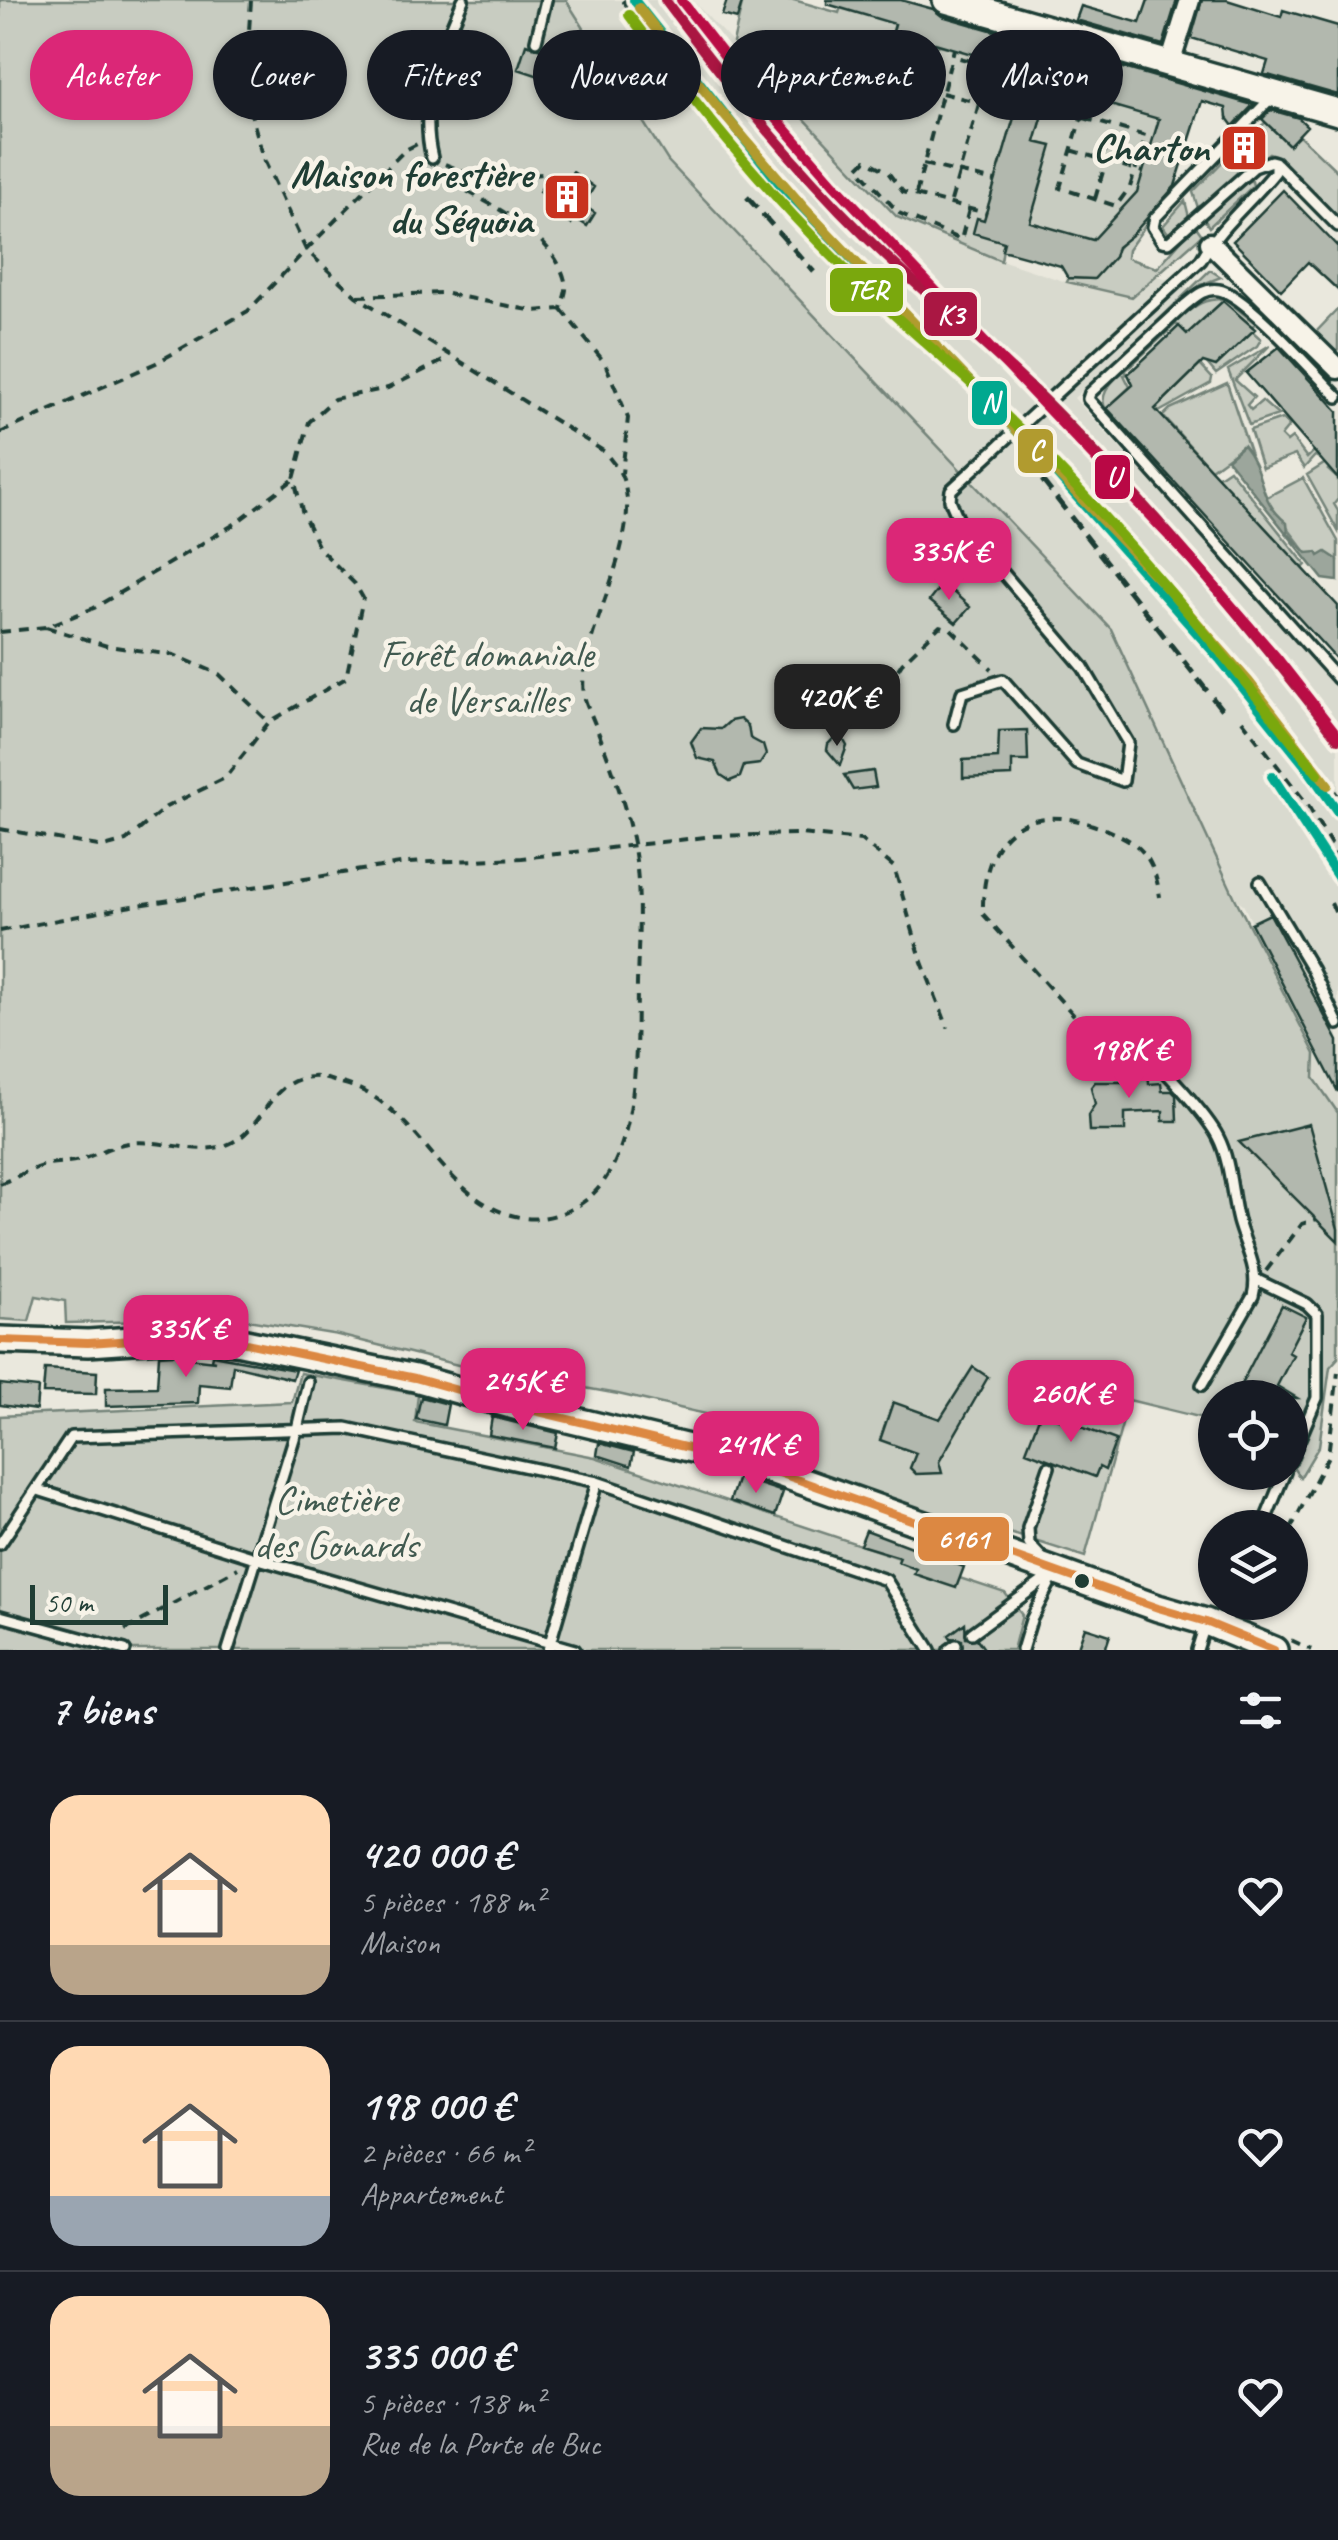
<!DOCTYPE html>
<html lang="fr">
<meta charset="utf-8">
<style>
:root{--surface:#171b24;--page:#20242c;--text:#f1f3f6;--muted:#9ea1a6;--line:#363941;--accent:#db2777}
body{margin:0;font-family:Caveat,sans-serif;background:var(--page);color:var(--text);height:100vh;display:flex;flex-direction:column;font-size:38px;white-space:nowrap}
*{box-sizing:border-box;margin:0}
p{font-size:32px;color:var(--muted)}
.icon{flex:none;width:55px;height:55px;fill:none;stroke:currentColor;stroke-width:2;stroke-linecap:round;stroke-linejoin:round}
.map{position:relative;height:1650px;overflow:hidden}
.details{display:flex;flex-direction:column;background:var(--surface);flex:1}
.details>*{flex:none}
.banner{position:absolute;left:30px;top:30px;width:1280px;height:90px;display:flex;gap:20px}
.tools{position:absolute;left:1198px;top:1380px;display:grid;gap:20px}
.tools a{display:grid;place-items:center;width:110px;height:110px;border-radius:50%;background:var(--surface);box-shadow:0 2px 8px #0004;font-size:50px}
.scale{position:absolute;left:30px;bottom:25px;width:138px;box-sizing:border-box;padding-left:10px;border:5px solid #1f3d34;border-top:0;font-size:28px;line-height:35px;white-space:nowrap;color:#1f3d34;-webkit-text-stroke:8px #f7f3e8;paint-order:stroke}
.price{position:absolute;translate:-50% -85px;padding:0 22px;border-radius:20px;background:var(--accent);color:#fff;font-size:32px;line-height:65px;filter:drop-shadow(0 2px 5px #0008)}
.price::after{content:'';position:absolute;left:50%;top:60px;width:30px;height:22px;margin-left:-15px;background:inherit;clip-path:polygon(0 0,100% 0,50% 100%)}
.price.on{background:#222;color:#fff}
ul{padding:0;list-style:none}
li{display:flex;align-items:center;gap:30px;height:250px;padding:0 50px}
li+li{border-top:2px solid var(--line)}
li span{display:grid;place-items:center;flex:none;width:280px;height:200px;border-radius:30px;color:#555}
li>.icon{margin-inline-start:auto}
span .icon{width:120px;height:120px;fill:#fffc;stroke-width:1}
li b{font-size:42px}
h2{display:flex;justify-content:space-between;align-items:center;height:120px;padding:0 50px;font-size:42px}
.chip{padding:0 35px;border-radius:45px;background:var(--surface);box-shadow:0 2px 8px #0004;font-size:35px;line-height:90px}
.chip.on{background:var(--accent);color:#fff}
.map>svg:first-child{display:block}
.built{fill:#d9dacf}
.green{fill:#c8ccc1;stroke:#74847a;stroke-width:2.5}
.water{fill:#9ca69c;stroke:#6a7c72;stroke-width:2.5}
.building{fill:#b2b8ae;stroke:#1f3d34;stroke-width:2.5;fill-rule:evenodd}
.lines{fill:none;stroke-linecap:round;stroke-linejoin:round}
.lane-casing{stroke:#1f3d34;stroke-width:16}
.street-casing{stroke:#1f3d34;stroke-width:25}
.secondary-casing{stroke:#1f3d34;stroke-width:32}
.path{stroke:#1f3d34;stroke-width:4;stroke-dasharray:10 8;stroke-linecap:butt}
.lane{stroke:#f7f3e8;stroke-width:9}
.street{stroke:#f7f3e8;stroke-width:18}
.secondary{stroke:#f7f3e8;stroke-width:25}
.rail{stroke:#1f3d34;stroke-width:5;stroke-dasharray:15 8;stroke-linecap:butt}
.bus-1-casing{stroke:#f7f3e8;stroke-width:15}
.bus-1{stroke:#dc8842;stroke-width:8}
.rail-1-casing{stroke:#f7f3e8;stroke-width:18}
.rail-2-casing{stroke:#f7f3e8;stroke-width:18}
.rail-3-casing{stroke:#f7f3e8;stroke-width:18}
.rail-4-casing{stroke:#f7f3e8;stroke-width:18}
.rail-5-casing{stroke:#f7f3e8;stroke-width:18}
.rail-1{stroke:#00a88f;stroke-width:10}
.rail-2{stroke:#b19b2f;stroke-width:10}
.rail-3{stroke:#aa1743;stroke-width:10}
.rail-4{stroke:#7aa80d;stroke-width:10}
.rail-5{stroke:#b90845;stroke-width:10}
.bus-dot{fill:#1f3d34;stroke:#f7f3e8;stroke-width:4}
.labels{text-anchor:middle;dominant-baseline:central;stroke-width:9;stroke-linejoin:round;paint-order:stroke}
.poi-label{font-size:40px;font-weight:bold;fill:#1f3d34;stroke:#f7f3e8;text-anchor:end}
.park-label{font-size:40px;fill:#415a50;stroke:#f7f3e8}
.line-badge{stroke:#f7f3e8;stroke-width:4}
.badge-label{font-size:28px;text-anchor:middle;font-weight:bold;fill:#fff}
</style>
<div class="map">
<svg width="1338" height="1650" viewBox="0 0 1338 1650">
<rect width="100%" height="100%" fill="#eae8dd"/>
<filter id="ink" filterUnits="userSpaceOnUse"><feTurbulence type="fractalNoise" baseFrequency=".01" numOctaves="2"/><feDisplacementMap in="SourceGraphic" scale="20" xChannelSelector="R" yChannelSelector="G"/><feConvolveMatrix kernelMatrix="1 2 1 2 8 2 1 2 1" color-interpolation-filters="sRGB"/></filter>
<g filter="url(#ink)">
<path class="built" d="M 566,0 L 692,0 L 897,217 L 977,252 L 1066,282 L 1068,278 L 1094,279 L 1114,257 L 1190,289 L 1074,398 L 1338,687 L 1338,1113 L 1314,1078 L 1315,1053 L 1243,904 L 1235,898 L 975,485 L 668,161 Z"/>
<path class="green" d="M 0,0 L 566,0 L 668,161 L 1111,629 L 1235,898 L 1315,1054 L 1314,1078 L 1338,1113 L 1338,1358 L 1330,1367 L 1319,1446 L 1300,1478 L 1290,1463 L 1290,1398 L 1215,1398 L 1215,1421 L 1129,1400 L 1085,1557 L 994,1528 L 991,1533 L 718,1440 L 723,1418 L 618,1394 L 458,1365 L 338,1335 L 242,1319 L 237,1327 L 193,1320 L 66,1323 L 65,1301 L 36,1296 L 29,1321 L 0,1319 Z
M 743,0 L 794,0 L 839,13 L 843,0 L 895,24 L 914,115 L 934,48 L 940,45 L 1028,70 L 984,220 L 1004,242 L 1001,261 L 897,217 L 733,43 Z
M 1054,77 L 1082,85 L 1079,95 L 1165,120 L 1146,187 L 1091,250 L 1009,225 L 1051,146 L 1035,142 Z
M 1266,122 L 1289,145 L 1299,135 L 1338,172 L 1338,217 L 1275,155 L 1269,153 L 1198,208 L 1193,192 L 1236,148 L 1244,156 L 1252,148 L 1244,141 Z
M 1248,181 L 1252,181 L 1253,186 L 1209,227 L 1202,216 Z
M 1165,198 L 1128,250 L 1127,258 L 1157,268 L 1195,225 L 1202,235 L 1132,297 L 1067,282 L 1069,278 L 1094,279 C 1104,269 1109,256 1119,246 C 1134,230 1150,215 1165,198 Z
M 1185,201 L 1189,217 L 1173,233 L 1168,233 L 1163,226 Z
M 1210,270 L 1221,277 L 1200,285 L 1087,390 Z
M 1225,299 L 1255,323 L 1252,327 L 1223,302 L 1187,334 L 1176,324 L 1125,371 L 1128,374 L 1124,375 L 1130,387 L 1107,408 L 1107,413 C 1103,405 1102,399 1106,391 C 1116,372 1182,312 1201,303 C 1209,299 1217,299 1225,299 Z
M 1338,309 L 1338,350 L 1335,353 L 1315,333 Z
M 1252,331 L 1261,339 L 1257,346 L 1216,374 L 1205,361 L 1216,365 Z
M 1270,345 L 1235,380 L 1254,397 L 1247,405 L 1251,410 L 1262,401 L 1278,415 L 1249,425 L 1228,370 Z
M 1200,365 L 1212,378 L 1211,383 L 1159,412 L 1156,408 Z
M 1227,383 L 1251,455 L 1243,446 L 1211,469 L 1163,416 L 1170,409 Z
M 1282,419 L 1290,425 L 1281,436 L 1287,442 L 1292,438 L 1307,458 L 1338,427 L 1321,459 L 1315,456 L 1304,468 L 1295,455 L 1262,468 L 1250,430 Z
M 1338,455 L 1338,460 L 1328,470 L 1338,479 L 1338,499 L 1334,504 L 1338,511 L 1338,531 L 1307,475 Z
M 1229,469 L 1306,565 L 1303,568 L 1217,477 Z
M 1303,478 L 1338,541 L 1338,560 L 1307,553 L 1271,507 L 1266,504 L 1265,498 Z
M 300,1373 L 418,1394 L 415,1422 L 595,1457 L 1005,1593 L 1022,1615 L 1013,1650 L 0,1650 L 0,1416 L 292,1402 Z"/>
<path class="water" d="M 1243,445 C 1266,472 1256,499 1287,523 L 1288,533 L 1307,553 L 1317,552 L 1319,556 L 1326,552 L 1338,560 L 1338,581 L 1323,579 L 1227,459 Z"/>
<path class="building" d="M 727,0 L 743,0 L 737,19 L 722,15 Z
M 827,0 L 901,0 L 933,9 L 942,16 L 1253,105 L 1233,126 L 1227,118 L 1226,108 L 1202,101 L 1175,186 L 1132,235 L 1117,247 L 1114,257 L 1094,279 L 1068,278 L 1061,266 L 1002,250 L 1004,242 L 973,233 L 977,218 L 984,220 L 1028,70 L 935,43 L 914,116 L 872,105 L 895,24 L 827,4 ZM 1054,77 L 1082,85 L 1079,96 L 1159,119 L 1137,192 L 1093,240 L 1030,222 L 1052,146 L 1035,142 Z
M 1148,0 L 1177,0 L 1163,45 L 1076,20 L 1081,6 L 1140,23 Z
M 1202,0 L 1227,0 L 1281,17 L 1283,10 L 1338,26 L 1338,95 L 1264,74 L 1268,61 L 1191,38 Z
M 526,44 L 547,51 L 539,76 L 518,69 Z
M 1271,110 L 1299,118 L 1307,126 L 1289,145 L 1262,119 Z
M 573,172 L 594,187 L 583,205 L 595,213 L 587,226 L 575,218 L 571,224 L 549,210 L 554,202 L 539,192 L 547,180 L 562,189 Z
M 1283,190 L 1338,247 L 1338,290 L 1308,262 L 1281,290 L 1233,241 Z
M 1223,301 L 1255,329 L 1216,366 L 1203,362 L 1155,409 L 1338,606 L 1338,661 L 1107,408 L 1133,385 L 1128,374 L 1156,348 L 1179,326 L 1187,334 Z
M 1279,347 L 1338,411 L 1338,479 L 1246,373 Z
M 943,583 L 970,607 L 956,623 L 929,601 Z
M 740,719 L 748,726 L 750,738 L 763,745 L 766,755 L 760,764 L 744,766 L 740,777 L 730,781 L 721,775 L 715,762 L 697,758 L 691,742 L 701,728 L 721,729 L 730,721 Z
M 1027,730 L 1028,761 L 1012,761 L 1012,776 L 963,778 L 963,760 L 998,758 L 999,731 Z
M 834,738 L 843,739 L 847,746 L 840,765 L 827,750 L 828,744 Z
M 873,771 L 876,787 L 853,790 L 844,775 Z
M 1270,914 L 1338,1041 L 1338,1092 L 1251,923 Z
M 1148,1067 L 1149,1084 L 1161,1083 L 1162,1091 L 1172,1091 L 1176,1095 L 1177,1121 L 1163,1121 L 1163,1111 L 1125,1113 L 1125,1131 L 1089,1131 L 1088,1115 L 1095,1104 L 1091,1087 L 1095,1082 L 1123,1082 L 1122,1068 Z
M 1309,1124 L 1338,1229 L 1338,1241 L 1239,1142 Z
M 1282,1305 L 1306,1317 L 1288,1352 L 1293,1355 L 1277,1386 L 1297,1398 L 1234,1398 Z
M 188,1353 L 188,1358 L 215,1361 L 211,1360 L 212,1355 L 295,1370 L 292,1379 L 233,1365 L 230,1387 L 199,1384 L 198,1403 L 106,1406 L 106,1388 L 157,1387 L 159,1355 Z
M 973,1367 L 988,1377 L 939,1462 L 942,1473 L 916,1474 L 910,1468 L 916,1453 L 880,1440 L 893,1402 L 940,1419 Z
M 45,1369 L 97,1372 L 96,1394 L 43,1393 Z
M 0,1384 L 38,1388 L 36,1410 L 0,1405 Z
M 421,1397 L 448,1404 L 444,1425 L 416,1419 Z
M 1041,1412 L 1116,1440 L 1105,1470 L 1099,1467 L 1095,1477 L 1026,1451 Z
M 492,1417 L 558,1433 L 555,1448 L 489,1435 Z
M 599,1443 L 634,1452 L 631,1466 L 597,1455 Z
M 738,1477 L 783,1492 L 775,1516 L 730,1501 Z
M 866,1530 L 964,1567 L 956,1588 L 914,1574 L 916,1569 L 898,1562 L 900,1557 L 860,1545 Z
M 965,1623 L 966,1638 L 977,1639 L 985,1650 L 962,1650 L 962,1640 L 951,1638 L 949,1635 Z
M 1085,1627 L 1110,1635 L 1105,1650 L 1077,1650 Z"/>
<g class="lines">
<g class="lane-casing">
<path id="lane" d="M 536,41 L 546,0
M 432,158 C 418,102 441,51 463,0
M 1277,164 L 1338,226
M 1338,397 C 1316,375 1245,294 1219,290 C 1205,287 1195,297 1184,306 L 1090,393 L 1088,399 L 1338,679
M 954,724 L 962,693 L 1003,680 L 1077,764 L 1123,781 L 1128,743 L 1083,667 L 959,521 L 950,500 L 951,490 L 1201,260 C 1220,226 1251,202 1275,172 L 1275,162 L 1271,161 L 1254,167 L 1169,242 L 1162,241 L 1153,227 L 1155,218 L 1273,96
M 1260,882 L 1312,969 L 1338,1024
M 1108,1053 C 1119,1050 1128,1048 1139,1051 C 1157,1057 1209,1119 1218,1137 C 1231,1162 1231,1194 1238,1221 C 1245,1247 1260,1269 1253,1296 L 1202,1385
M 1257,1280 L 1307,1304 L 1317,1314 L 1317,1398 L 1290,1461
M 38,1490 L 255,1558 L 575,1650
M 1262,1528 L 1285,1472
M 0,1544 L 71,1437 L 346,1428 L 597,1482 L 886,1580 L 930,1650
M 1043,1559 L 1029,1544 L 1028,1528 L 1049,1467
M 0,1616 L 125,1650
M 1222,1623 L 1230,1602
M 972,1633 L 1050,1576
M 228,1650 L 297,1429 L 308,1382
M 548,1650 L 597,1482
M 949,1650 L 956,1645
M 1022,1650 L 1031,1620 L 1054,1575
M 1197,1650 L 1205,1625"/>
</g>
<g class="street-casing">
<path id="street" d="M 1170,64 L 1190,0
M 1210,243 L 1338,369"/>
</g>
<g class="secondary-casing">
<path id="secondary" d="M 946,0 L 1338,112
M 0,1340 L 88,1343 L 193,1336 L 236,1341 L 415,1378 L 518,1407 L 751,1463 L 1158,1608 L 1206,1622 L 1274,1650"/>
</g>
<path class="path" d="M 942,93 L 980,103
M 1084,118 L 1146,136 L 1130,187 L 1116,206 L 1060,188 L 1080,121 Z
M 1071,150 L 1143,172
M 1099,157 L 1110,147 L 1116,127
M 445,164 L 483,180 L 542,174
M 923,164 L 995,181
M 916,194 L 954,49
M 1095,199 L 1106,161
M 951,201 L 990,66 L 952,56
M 969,209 L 961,240 L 899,213 L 858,168 L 866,160 L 887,171 L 903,192 L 986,213
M 358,296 L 443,293 L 534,311 L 561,309 C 562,302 567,292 566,286 C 558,234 486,202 446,180 L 440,170
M 561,309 L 605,363 L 628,418 L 622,473
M 0,433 L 156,363 L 248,311 L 306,250 L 265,162 L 245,93 L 251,0
M 1076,484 L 1273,709 L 1338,796
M 46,627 L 107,646 L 174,655 L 219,674 L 269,722
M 0,632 L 46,627 L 94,608 L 233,525 L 294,479
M 1302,696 L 1338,738
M 802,709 L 855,692 L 888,685 L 902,663 L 940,626 L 951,629 L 992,669
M 1242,720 L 1307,804 L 1338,856
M 0,829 L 104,847 L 126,841 L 166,807 L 225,778 L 269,722 L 346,678 L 363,598 L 355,584 L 319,548 L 303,514 L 294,479 L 309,422 L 334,399 L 388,388 L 449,358
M 1331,903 L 1338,918
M 0,931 L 126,907 L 406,863 L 522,858 L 714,836 L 800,834 L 861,840 L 894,867 L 922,962 L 948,1028
M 1098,1042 L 983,914 C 981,841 1019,800 1093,825 C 1135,839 1153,850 1160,897
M 0,1184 C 16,1177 33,1168 49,1164 C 59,1162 69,1163 79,1160 C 96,1155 112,1145 129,1143 C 163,1138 201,1159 233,1142 C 267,1124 268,1080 312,1077 C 320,1076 332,1081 341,1083 C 421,1102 441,1206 525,1218 C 539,1220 556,1216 569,1210 C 642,1179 636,1050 637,984 C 638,938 642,893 634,848 C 625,799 606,750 587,705 C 565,654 648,541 622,477 C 619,468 610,460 605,452 L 356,296 L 306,250 L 405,150 L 417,144
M 1266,1271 L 1302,1224 L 1317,1219
M 1290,1530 L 1328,1456 L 1338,1372
M 125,1630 L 238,1568
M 1291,1640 L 1312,1650"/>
<use href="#lane" class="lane"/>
<use href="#street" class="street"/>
<use href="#secondary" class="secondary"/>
<path class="rail" d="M 623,0 L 752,166
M 664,0 L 760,123 L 811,181
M 747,197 L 814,272
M 1042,480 L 1222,710"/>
<g class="bus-1-casing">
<path id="bus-1" d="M 0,1340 L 88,1343 L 193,1336 L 236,1341 L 415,1378 L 518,1407 L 751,1463 L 1158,1608 L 1206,1622 L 1274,1650"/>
</g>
<use href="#bus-1" class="bus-1"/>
<g class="rail-1-casing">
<path id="rail-1" d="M 634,0 L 780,184 L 1039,454 L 1221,660 L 1306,766 L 1338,812
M 1272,776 L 1338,877"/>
</g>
<g class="rail-2-casing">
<path id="rail-2" d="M 639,8 L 720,110 L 805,209 L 1164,585 L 1249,682 L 1328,785"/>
</g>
<g class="rail-3-casing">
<path id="rail-3" d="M 665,0 C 727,83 792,164 866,237 C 929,299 999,353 1061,417 C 1160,518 1251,627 1338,739"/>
</g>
<g class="rail-4-casing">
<path id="rail-4" d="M 629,15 C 694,102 762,187 839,263 C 901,325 971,379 1033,442 C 1136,546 1228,659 1318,774"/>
</g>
<g class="rail-5-casing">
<path id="rail-5" d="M 681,0 L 748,86 L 833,183 L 1191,559 L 1277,658 L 1338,736"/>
</g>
<use href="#rail-1" class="rail-1"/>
<use href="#rail-2" class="rail-2"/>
<use href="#rail-3" class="rail-3"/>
<use href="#rail-4" class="rail-4"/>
<use href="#rail-5" class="rail-5"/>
</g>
</g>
<defs>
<g id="building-square" transform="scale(2.5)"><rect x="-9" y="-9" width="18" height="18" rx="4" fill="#c8321e" stroke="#f7f3e8"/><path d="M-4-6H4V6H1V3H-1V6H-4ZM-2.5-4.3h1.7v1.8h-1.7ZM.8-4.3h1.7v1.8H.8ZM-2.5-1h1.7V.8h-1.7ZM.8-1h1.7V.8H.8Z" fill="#fff"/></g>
</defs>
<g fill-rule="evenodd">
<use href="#building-square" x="1244" y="148"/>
<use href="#building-square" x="567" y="197"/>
</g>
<circle class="bus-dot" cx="1082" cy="1581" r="9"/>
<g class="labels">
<g class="poi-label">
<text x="1209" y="148">Charton</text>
<text x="532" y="174">Maison forestière<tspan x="532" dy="46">du Séquoia</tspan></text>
</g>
<g class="park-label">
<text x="487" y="654">Forêt domaniale<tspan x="487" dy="46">de Versailles</tspan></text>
<text x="336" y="1499">Cimetière<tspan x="336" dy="46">des Gonards</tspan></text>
</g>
</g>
<g class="line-badge">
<rect x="828" y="266" width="77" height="48" rx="10" fill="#7aa80d"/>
<rect x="922" y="290" width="57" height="48" rx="10" fill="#aa1743"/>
<rect x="970" y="379" width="39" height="48" rx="10" fill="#00a88f"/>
<rect x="1016" y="427" width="39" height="48" rx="10" fill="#b19b2f"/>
<rect x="1093" y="453" width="39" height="48" rx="10" fill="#b90845"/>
<rect x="916" y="1515" width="95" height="48" rx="10" fill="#dc8842"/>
</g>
<g class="badge-label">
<text x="867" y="299">TER</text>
<text x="951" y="324">K3</text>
<text x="990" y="412">N</text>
<text x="1036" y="460">C</text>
<text x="1113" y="486">U</text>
<text x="963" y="1548">6161</text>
</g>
</svg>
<div class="tools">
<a><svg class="icon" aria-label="locate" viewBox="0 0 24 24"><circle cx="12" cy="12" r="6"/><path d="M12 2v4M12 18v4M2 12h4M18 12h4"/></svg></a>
<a><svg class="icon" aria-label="layers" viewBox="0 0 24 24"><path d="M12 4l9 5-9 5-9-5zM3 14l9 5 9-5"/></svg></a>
</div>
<div class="scale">50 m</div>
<b class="price" style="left:949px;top:603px">335K €</b>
<b class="price on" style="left:837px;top:749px">420K €</b>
<b class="price" style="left:1129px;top:1101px">198K €</b>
<b class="price" style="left:186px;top:1380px">335K €</b>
<b class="price" style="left:523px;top:1433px">245K €</b>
<b class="price" style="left:1071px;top:1445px">260K €</b>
<b class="price" style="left:756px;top:1496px">241K €</b>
<div class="banner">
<a class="chip on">Acheter</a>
<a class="chip">Louer</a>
<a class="chip">Filtres</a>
<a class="chip">Nouveau</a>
<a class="chip">Appartement</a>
<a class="chip">Maison</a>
</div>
</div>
<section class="details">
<h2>7 biens<svg class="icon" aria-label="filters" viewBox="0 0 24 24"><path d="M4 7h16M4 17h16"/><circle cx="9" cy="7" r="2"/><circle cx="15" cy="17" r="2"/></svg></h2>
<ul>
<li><span style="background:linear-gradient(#ffd9b3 75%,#b9a48a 0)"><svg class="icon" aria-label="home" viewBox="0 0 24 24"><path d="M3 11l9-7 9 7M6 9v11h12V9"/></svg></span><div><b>420 000 €</b><p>5 pièces · 188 m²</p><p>Maison</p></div><svg class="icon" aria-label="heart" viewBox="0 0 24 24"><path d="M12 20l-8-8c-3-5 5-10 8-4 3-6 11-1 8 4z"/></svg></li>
<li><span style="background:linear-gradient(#ffd9b3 75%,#9aa5b1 0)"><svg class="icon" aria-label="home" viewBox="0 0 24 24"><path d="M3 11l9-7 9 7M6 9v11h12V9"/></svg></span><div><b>198 000 €</b><p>2 pièces · 66 m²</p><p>Appartement</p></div><svg class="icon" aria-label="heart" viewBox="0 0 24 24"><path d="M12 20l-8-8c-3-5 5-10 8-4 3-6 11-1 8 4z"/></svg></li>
<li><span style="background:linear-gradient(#ffd9b3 65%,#b9a48a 0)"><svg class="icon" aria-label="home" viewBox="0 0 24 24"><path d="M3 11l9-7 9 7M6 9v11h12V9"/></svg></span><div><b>335 000 €</b><p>5 pièces · 138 m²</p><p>Rue de la Porte de Buc</p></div><svg class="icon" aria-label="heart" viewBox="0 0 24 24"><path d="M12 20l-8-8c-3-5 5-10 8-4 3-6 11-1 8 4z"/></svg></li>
</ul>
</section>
